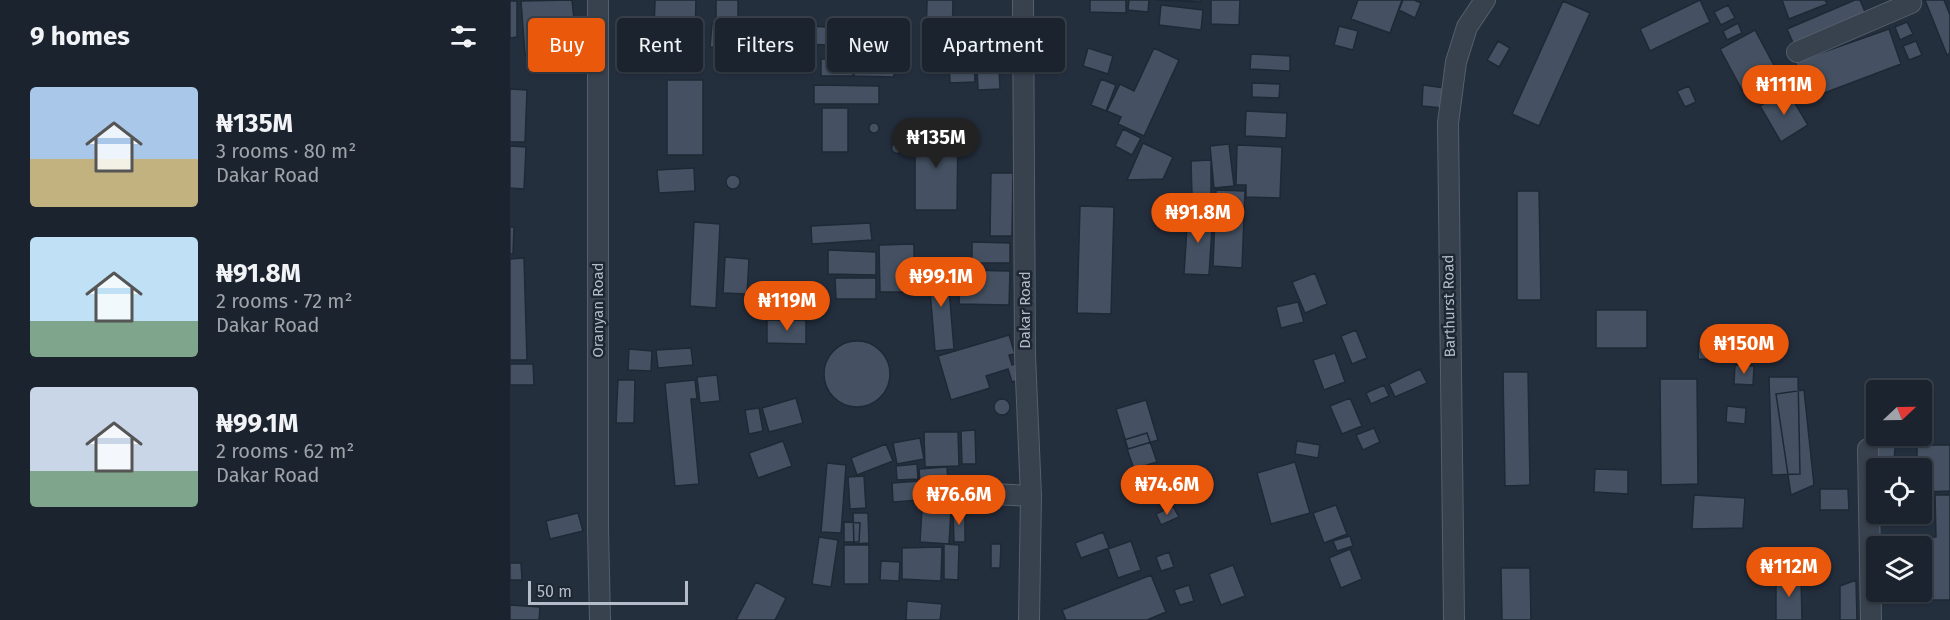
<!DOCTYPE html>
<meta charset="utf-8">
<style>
:root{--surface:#1b232e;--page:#282f3a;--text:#f1f3f6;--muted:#a0a4aa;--line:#39404a;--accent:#ea580c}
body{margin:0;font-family:"Fira Sans",sans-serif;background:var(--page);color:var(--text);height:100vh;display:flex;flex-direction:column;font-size:22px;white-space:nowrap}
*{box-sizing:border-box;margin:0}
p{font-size:20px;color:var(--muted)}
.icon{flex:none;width:33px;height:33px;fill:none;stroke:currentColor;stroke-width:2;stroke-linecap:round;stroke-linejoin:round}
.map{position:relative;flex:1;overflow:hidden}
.side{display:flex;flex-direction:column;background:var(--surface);width:510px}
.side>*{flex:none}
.top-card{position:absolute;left:18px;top:18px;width:570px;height:54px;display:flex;gap:12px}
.needle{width:39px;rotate:68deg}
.fabs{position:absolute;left:1356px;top:380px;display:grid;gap:12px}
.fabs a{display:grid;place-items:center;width:66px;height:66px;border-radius:6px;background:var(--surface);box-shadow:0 2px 4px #0004,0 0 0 2px var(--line);font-size:30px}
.scale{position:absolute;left:18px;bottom:15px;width:160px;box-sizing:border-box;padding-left:6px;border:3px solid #b4bcc9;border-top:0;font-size:16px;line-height:21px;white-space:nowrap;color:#b4bcc9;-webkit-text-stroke:4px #1d2633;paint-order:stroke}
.price{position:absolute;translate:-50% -51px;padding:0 14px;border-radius:21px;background:var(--accent);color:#fff;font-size:20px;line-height:39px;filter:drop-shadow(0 2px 3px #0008)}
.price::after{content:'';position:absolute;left:50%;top:36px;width:18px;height:14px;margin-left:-9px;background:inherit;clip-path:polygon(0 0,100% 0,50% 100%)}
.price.current{background:#222;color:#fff}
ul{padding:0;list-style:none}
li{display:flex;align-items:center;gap:18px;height:150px;padding:0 30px}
li span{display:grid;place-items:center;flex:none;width:168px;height:120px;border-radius:6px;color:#555}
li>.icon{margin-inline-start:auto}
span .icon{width:72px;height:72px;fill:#fffc;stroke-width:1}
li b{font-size:26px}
h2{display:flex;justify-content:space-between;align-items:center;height:72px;padding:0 30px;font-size:26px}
.chip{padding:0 21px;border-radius:6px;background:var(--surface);box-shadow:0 2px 4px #0004,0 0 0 2px var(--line);font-size:21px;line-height:54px}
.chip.current{background:var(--accent);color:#fff}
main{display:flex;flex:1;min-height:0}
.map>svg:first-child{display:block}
.building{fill:#455162;stroke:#1f2835;stroke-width:1.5}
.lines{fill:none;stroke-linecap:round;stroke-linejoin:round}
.minor-casing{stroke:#565f6c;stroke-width:22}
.minor{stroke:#38414e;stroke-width:20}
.labels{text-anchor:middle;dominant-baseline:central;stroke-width:5;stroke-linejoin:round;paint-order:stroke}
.street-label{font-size:15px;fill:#b4bcc9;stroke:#1d2633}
</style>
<main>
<section class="side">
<h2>9 homes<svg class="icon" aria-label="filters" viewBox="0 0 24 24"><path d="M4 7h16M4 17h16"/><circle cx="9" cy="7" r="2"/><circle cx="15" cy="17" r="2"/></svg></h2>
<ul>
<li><span style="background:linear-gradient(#a9c7e8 60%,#c2b280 0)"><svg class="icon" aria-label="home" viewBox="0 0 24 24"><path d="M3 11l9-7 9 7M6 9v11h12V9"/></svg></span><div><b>₦135M</b><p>3 rooms · 80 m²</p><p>Dakar Road</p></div></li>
<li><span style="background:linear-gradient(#bfe0f5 70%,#7fa58c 0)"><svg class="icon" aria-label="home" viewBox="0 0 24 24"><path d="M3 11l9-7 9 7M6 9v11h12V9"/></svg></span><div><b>₦91.8M</b><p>2 rooms · 72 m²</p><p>Dakar Road</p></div></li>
<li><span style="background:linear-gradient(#c9d6e8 70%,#7fa58c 0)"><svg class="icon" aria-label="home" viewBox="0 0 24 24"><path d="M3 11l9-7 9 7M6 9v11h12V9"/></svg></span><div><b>₦99.1M</b><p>2 rooms · 62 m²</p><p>Dakar Road</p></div></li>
</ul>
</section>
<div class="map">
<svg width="1440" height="620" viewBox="0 0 1440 620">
<rect width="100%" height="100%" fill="#242f3e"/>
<path class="building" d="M 62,0 L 67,50 L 15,54 L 11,1 Z
M 145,0 L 186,0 L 185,34 L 144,32 Z
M 206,0 L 228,0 L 228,19 L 206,20 Z
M 417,0 L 443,0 L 442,44 L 416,44 Z
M 580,0 L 616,0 L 616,13 L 580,12 Z
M 619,0 L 639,0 L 638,12 L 618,10 Z
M 644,0 L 691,0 L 691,2 Z
M 701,0 L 730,0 L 729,25 L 701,24 Z
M 848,0 L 892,0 L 880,33 L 841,19 Z
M 893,0 L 904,0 L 911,3 L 905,18 L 889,10 Z
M 1190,0 L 1200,22 L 1140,51 L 1130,29 Z
M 1272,0 L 1315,0 L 1317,4 L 1279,19 Z
M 1345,0 L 1350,0 L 1356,14 L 1284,45 L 1277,29 Z
M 1415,0 L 1434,0 L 1440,15 L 1440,53 L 1437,55 Z
M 0,1 L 7,1 L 7,37 L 0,38 Z
M 1053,1 L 1080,13 L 1029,126 L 1002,114 Z
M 651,5 L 693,10 L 691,30 L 649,25 Z
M 1218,5 L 1225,18 L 1211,25 L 1204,12 Z
M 1397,22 L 1403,34 L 1390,40 L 1385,27 Z
M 1228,23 L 1232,33 L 1217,40 L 1213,31 Z
M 202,24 L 234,26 L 233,49 L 200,47 Z
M 299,26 L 317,27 L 316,45 L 298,44 Z
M 829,26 L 848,31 L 843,50 L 824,45 Z
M 1379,29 L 1391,64 L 1301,98 L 1285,62 Z
M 1245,30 L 1267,71 L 1232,90 L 1210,49 Z
M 988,41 L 1000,48 L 989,67 L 977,60 Z
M 1406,41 L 1412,55 L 1399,60 L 1393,46 Z
M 327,45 L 343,47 L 341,59 L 325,57 Z
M 578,48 L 603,56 L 598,74 L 573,66 Z
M 644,48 L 669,60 L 634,136 L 608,124 L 611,117 L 597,111 L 610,84 L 624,91 Z
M 344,49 L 384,50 L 384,77 L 344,76 Z
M 741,54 L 780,56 L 780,71 L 740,69 Z
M 311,59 L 343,59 L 343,76 L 311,76 Z
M 464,60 L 465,82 L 440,83 L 439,61 Z
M 489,66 L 490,89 L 468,90 L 467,67 Z
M 591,79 L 606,85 L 596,111 L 581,105 Z
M 157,80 L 193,80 L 193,155 L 157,155 Z
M 742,83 L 770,84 L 769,98 L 742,97 Z
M 304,85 L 369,86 L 369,104 L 304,104 Z
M 913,85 L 935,88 L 933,108 L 912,106 Z
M 1179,86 L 1186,102 L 1175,107 L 1167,91 Z
M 0,89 L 17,90 L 15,142 L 0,142 Z
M 1277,90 L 1298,125 L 1271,142 L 1250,106 Z
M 312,108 L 338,108 L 338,152 L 312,152 Z
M 736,111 L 777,113 L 776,138 L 735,136 Z
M359 128a5 5 0 1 1 10 0a5 5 0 1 1-10 0Z
M 405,128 L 448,129 L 447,210 L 405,210 Z
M 613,129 L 631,138 L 622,155 L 605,146 Z
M381.5 148a5.5 5.5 0 1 1 11 0a5.5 5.5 0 1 1-11 0Z
M 633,143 L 663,157 L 653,179 L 617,180 Z
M 719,144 L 724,186 L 704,188 L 700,146 Z
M 727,145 L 772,147 L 770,198 L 736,197 L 736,185 L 726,185 Z
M 0,146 L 16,147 L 14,189 L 0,188 Z
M 701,160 L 701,195 L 682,195 L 681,161 Z
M 184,168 L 185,191 L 149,193 L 147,170 Z
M 481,173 L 503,173 L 502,236 L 480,236 Z
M216 182a7 7 0 1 1 14 0a7 7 0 1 1-14 0Z
M 706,190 L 735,191 L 732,268 L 703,266 Z
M 1007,191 L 1029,191 L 1031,300 L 1007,300 Z
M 570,206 L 604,207 L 601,314 L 567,313 Z
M 678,212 L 703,213 L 699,275 L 674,274 Z
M 184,222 L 210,224 L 206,308 L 180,306 Z
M 360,223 L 362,240 L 302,244 L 301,226 Z
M 0,227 L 4,227 L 3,254 L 0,254 Z
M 462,242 L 500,243 L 500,263 L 462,263 Z
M 404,244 L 404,292 L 370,292 L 369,245 Z
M 318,250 L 366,252 L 366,275 L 318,274 Z
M 215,257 L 239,259 L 237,294 L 213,293 Z
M 14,258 L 17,360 L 0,360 L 0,259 Z
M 437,265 L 444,349 L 425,351 L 418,266 Z
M 450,270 L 500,271 L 499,305 L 449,304 Z
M 805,273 L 817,304 L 795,313 L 782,282 Z
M 325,278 L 366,278 L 366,299 L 326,299 Z
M 788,302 L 794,322 L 771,328 L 766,307 Z
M 1086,310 L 1137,310 L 1137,348 L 1086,348 Z
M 257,320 L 296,320 L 296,344 L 257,343 Z
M 846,330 L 857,358 L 842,364 L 831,336 Z
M 499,335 L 505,354 L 499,355 L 502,365 L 507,363 L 512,379 L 502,382 L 498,369 L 476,376 L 480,388 L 441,400 L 428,356 Z
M314 374a33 33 0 1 1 66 0a33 33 0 1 1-66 0Z
M 1189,342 L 1230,344 L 1229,361 L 1188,359 Z
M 181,348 L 183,365 L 148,368 L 146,350 Z
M 119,349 L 142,351 L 141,371 L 118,370 Z
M 825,353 L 835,382 L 814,390 L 803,360 Z
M 0,364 L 23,364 L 24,385 L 0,385 Z
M 1225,365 L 1244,366 L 1243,385 L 1224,384 Z
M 910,369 L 917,383 L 885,397 L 879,384 Z
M 993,372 L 1018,372 L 1020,485 L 995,486 Z
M 207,375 L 210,401 L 190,403 L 187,377 Z
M 1259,377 L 1288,377 L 1290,474 L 1262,475 Z
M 1150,379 L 1187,379 L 1188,484 L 1151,485 Z
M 108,380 L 125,380 L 124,423 L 106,423 Z
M 185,380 L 187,399 L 181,399 L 189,484 L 165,486 L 155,383 Z
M 874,385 L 879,396 L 861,404 L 856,393 Z
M 1294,390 L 1304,485 L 1281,495 L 1266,394 Z
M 286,398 L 293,423 L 259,432 L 252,408 Z
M 840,398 L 852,426 L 832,434 L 820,406 Z
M484 407a8 8 0 1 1 16 0a8 8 0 1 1-16 0Z
M 636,400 L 648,440 L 618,449 L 606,409 Z
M 1217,406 L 1236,408 L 1235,424 L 1216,422 Z
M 249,408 L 253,431 L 239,434 L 235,410 Z
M 864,428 L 870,442 L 853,450 L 846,435 Z
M 465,430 L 466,464 L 452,464 L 451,431 Z
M 414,432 L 448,432 L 449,466 L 415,467 Z
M 637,433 L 647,462 L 624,469 L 614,440 Z
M 410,438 L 414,459 L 387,464 L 383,443 Z
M 1364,438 L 1386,440 L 1383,468 L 1366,468 L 1360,485 Z
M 273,441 L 282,466 L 248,478 L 239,453 Z
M 787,441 L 810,445 L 808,458 L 785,454 Z
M 376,444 L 383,461 L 347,475 L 341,458 Z
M 1407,445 L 1440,445 L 1440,491 L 1412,492 L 1412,468 L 1407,468 Z
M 785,462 L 800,513 L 761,524 L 747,473 Z
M 317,463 L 336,465 L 331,533 L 311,532 Z
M 407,464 L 408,479 L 387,480 L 386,466 Z
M 437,467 L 439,498 L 383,502 L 382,483 L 410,481 L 409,469 Z
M 1085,469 L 1118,470 L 1118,494 L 1084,492 Z
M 354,476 L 356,508 L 340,509 L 338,477 Z
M 1310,489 L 1338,489 L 1339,510 L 1310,510 Z
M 1184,495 L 1235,498 L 1233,528 L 1182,529 Z
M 1425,495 L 1440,495 L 1440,600 L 1420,600 L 1420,537 L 1426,537 Z
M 826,505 L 837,534 L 814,543 L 803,513 Z
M 663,506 L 669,517 L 651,525 L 646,514 Z
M 412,509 L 441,510 L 439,544 L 410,542 Z
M 443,510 L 455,510 L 455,542 L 444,542 Z
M 68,513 L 73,531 L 40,539 L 36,521 Z
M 343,513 L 358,513 L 359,543 L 344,544 Z
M 334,522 L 350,523 L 349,542 L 334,542 Z
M 593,532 L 599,548 L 571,558 L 565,543 Z
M 840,536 L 843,546 L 827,551 L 823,541 Z
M 309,537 L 328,540 L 321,587 L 302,584 Z
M 621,541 L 631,570 L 608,578 L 598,549 Z
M 434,544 L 449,545 L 448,580 L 434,579 Z
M 481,544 L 491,544 L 490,568 L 481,568 Z
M 334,545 L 359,545 L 359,584 L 334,584 Z
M 432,547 L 431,581 L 392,579 L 392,548 Z
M 840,549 L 852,579 L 831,588 L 819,558 Z
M 659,552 L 664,567 L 651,571 L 646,557 Z
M 371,561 L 390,562 L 389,581 L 370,580 Z
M 0,563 L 11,563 L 12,580 L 0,580 Z
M 723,565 L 735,596 L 711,605 L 699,574 Z
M 991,568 L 1020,568 L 1021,620 L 992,620 Z
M 641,575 L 656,612 L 637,620 L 556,620 L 552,610 Z
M 1266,576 L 1291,576 L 1292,620 L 1266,620 Z
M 1346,580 L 1347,620 L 1330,620 L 1330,586 Z
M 246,582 L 276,598 L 265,620 L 226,620 Z
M 679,585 L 684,601 L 670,605 L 664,590 Z
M 397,601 L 432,604 L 430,620 L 396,620 Z
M 0,605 L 30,607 L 29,620 L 0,620 Z"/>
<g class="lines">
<g class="minor-casing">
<path id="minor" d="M 88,0 L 88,530 L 90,620
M 513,0 L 515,355 L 521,496 L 519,620
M 1287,52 L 1401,3 L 1400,0
M 1358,449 L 1361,620
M 461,493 L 521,496
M 944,620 L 938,123 L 946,62 L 957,27 L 975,0"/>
</g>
<use href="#minor" class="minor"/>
</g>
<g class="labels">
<g class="street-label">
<text transform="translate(939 306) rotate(-91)">Barthurst Road</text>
<text transform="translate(88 310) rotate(-90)">Oranyan Road</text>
<text transform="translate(515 310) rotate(-90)">Dakar Road</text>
</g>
</g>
</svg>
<div class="fabs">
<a><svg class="needle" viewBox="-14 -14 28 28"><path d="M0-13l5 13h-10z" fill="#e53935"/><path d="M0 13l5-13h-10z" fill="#a0a4aa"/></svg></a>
<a><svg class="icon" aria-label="locate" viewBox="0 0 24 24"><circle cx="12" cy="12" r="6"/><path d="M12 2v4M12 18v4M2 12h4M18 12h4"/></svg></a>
<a><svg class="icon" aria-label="layers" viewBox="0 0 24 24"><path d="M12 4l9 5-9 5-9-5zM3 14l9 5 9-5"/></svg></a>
</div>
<div class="scale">50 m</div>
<b class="price" style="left:1274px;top:116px">₦111M</b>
<b class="price current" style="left:426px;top:169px">₦135M</b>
<b class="price" style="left:688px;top:244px">₦91.8M</b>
<b class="price" style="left:431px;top:308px">₦99.1M</b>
<b class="price" style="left:277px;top:332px">₦119M</b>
<b class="price" style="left:1234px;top:375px">₦150M</b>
<b class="price" style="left:657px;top:516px">₦74.6M</b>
<b class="price" style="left:449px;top:526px">₦76.6M</b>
<b class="price" style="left:1279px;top:598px">₦112M</b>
<div class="top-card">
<a class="chip current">Buy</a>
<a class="chip">Rent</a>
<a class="chip">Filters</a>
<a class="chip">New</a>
<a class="chip">Apartment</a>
</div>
</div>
</main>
